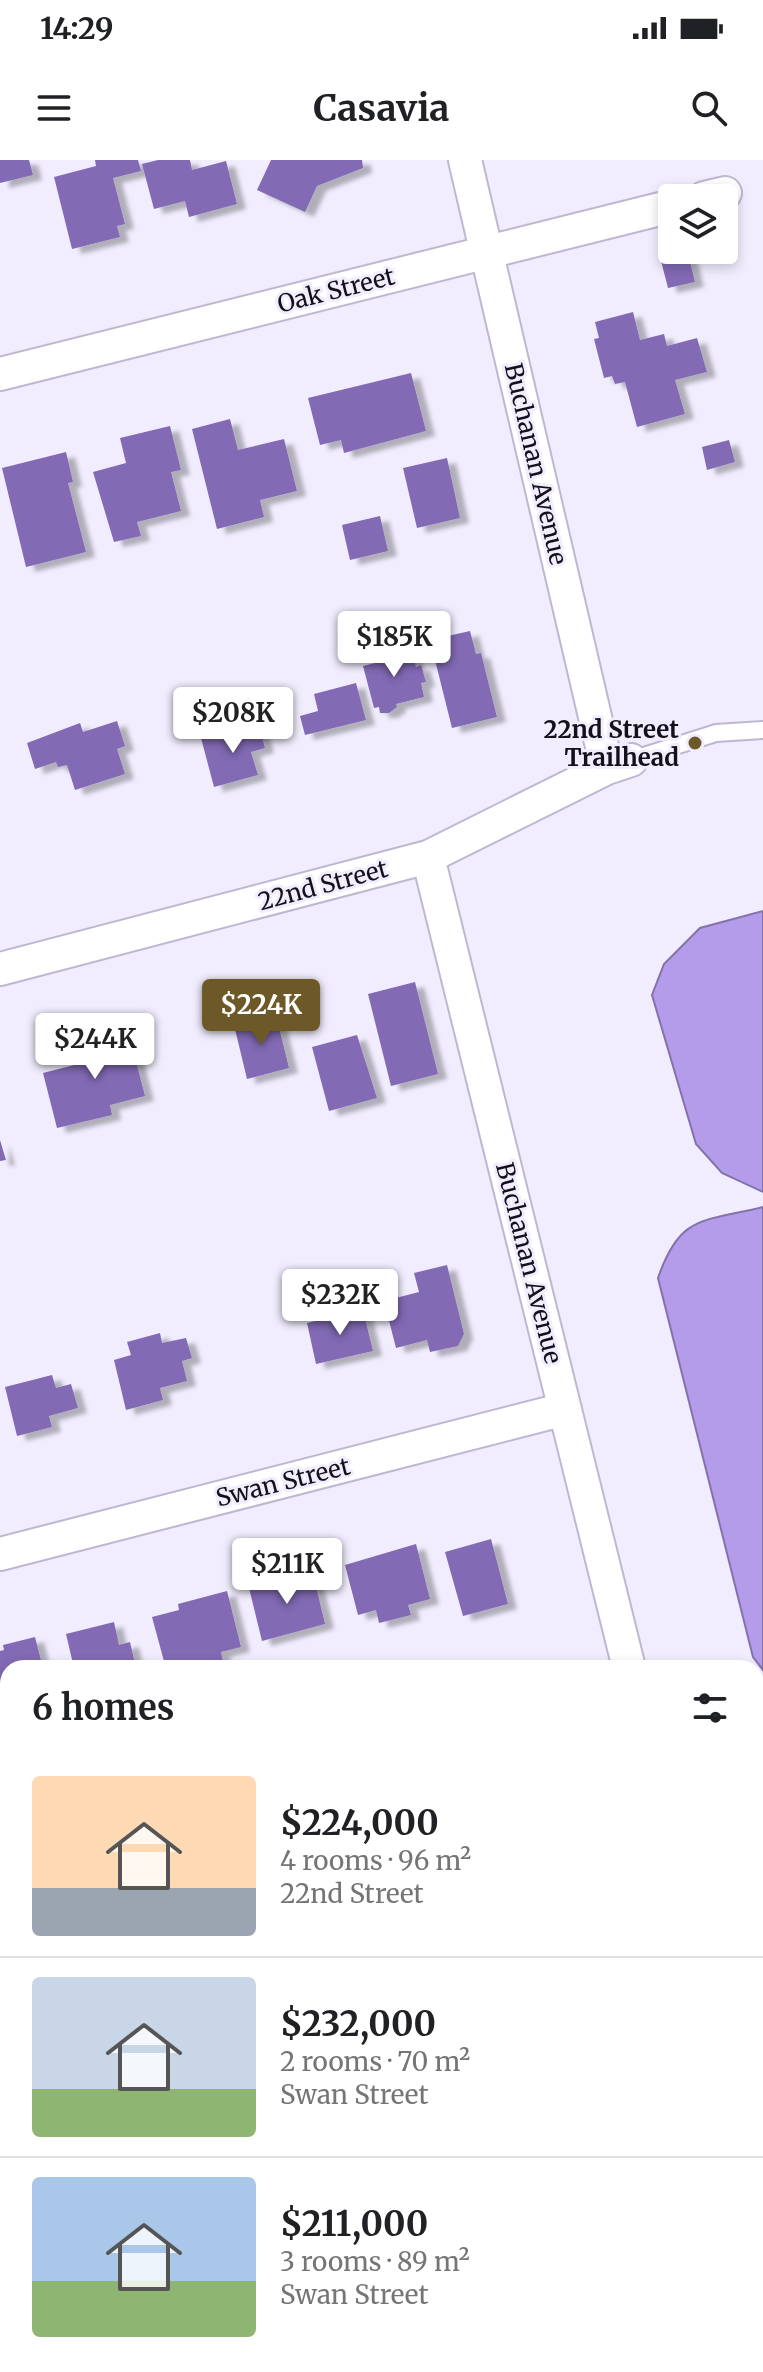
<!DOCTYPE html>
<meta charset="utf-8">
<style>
:root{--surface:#fff;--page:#f6f6f6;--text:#202124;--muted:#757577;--line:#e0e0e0;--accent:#6d5928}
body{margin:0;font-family:Merriweather,serif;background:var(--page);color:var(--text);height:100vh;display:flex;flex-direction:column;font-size:30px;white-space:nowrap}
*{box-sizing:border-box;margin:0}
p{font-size:26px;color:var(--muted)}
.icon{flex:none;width:44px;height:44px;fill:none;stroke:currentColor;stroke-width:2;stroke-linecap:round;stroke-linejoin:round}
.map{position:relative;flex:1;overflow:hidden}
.sheet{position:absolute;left:0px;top:1500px;width:764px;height:712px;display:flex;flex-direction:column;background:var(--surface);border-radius:24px 24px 0 0;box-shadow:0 4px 12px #0003}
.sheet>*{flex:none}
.tools{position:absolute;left:658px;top:24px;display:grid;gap:16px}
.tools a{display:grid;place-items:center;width:80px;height:80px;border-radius:8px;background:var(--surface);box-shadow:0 4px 12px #0003;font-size:40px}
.price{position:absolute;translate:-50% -68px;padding:0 18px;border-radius:8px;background:#fff;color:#222;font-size:26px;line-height:52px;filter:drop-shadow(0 2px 4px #0008)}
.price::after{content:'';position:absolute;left:50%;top:48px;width:24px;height:18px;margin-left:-12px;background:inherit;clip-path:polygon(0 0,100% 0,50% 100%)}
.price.active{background:var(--accent);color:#fff}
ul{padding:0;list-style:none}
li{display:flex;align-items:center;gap:24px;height:200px;padding:0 32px}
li+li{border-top:2px solid var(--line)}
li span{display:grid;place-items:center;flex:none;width:224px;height:160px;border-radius:8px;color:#555}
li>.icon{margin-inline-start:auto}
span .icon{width:96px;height:96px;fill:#fffc;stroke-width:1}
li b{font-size:34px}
h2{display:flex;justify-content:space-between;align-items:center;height:96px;padding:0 32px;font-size:34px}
.status{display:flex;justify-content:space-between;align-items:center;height:56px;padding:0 40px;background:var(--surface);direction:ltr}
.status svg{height:22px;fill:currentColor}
header{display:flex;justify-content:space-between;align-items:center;height:104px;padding:0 32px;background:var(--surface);font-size:36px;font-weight:700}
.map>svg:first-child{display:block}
.water{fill:#b49cea;stroke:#8472ab;stroke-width:2}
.building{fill:#826ab4;filter:url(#shadow)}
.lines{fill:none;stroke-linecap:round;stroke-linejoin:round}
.service-casing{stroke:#bfb7d2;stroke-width:20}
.minor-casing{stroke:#bfb7d2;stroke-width:36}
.service{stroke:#fff;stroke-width:16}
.minor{stroke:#fff;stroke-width:32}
.poi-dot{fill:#6d5928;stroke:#f1edfe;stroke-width:3}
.labels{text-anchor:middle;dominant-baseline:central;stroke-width:6;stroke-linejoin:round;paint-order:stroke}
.street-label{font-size:24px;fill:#131019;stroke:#f1edfe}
.poi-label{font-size:24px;font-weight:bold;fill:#131019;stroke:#f1edfe;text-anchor:end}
</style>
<div class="status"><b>14:29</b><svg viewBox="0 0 49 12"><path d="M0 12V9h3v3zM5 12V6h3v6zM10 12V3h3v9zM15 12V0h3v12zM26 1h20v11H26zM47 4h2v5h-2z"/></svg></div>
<header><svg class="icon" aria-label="menu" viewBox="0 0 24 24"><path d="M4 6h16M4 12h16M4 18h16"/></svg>Casavia<svg class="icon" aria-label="search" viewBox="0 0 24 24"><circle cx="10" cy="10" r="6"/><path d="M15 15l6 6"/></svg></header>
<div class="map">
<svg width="763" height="2212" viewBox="0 0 763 2212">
<defs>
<filter id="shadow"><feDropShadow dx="9" dy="5" stdDeviation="2" flood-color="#0004"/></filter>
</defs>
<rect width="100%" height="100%" fill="#f1edfe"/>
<path class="water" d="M 763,751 L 763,1032 L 722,1013 L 696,984 L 652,835 L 664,804 L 700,768 Z
M 763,1047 L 763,1510 L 753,1497 L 658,1118 C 680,1054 703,1062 763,1047 Z"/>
<path class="building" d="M 0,0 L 29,0 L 33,15 L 0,23 Z
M 95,0 L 138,0 L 141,11 L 113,18 L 125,64 L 117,66 L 120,77 L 72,89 L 54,17 L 96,6 Z
M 158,0 L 190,0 L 192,10 L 226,1 L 237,44 L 189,57 L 185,41 L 154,49 L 142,4 Z
M 271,0 L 362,0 L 363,8 L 317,26 L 305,52 L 257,30 Z
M 687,90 L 695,122 L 668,128 L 660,97 Z
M 633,152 L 640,180 L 664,174 L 667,186 L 697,178 L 707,212 L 675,220 L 685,254 L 637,267 L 625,222 L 615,224 L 612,216 L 604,218 L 594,179 L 599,178 L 595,162 Z
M 411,213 L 426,271 L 344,293 L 341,280 L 320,285 L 308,238 Z
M 230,259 L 238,290 L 284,279 L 297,331 L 260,340 L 264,357 L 217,369 L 192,269 Z
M 170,266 L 181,310 L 171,312 L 181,351 L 137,362 L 141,376 L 114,382 L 93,312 L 126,303 L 120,278 Z
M 729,280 L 735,302 L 707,310 L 702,287 Z
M 66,292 L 73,322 L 68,323 L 86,392 L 26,407 L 2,308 Z
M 447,298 L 460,358 L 417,368 L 403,308 Z
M 380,356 L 388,391 L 350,400 L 342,365 Z
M 470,471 L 476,494 L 481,493 L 497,557 L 452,568 L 430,480 Z
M 396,480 L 400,496 L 413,493 L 416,507 L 421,505 L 426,522 L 421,523 L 424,537 L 396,544 L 397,547 L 389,553 L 380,553 L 379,547 L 374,548 L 363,506 L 383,501 L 378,485 Z
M 356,523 L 366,560 L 305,575 L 300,556 L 318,551 L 314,534 Z
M 117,561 L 125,586 L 117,589 L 125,614 L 75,630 L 67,605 L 58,607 L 56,602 L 35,609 L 27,583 L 80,563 L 83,572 Z
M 259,565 L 265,588 L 251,592 L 258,615 L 214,627 L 201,578 Z
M 415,822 L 438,914 L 391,926 L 368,834 Z
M 276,855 L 289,908 L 247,919 L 234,865 Z
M 128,871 L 145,936 L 110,945 L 112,955 L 57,968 L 43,913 L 86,902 L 81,883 Z
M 357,875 L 377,938 L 329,951 L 312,887 Z
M 0,980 L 6,1000 L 0,1001 Z
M 447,1105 L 464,1174 L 458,1186 L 430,1192 L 427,1180 L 396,1188 L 384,1141 L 419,1132 L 414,1113 Z
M 363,1150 L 373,1191 L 316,1204 L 307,1163 Z
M 160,1173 L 162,1183 L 186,1178 L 192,1198 L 182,1201 L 187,1221 L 160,1228 L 163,1240 L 126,1250 L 114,1200 L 131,1195 L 127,1182 Z
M 52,1215 L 56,1228 L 71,1224 L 78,1248 L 49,1256 L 52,1267 L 17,1276 L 5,1227 Z
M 491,1379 L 508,1444 L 463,1456 L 445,1392 Z
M 416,1384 L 430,1439 L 408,1445 L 411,1455 L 379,1463 L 376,1450 L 358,1455 L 345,1405 Z
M 312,1410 L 325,1464 L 262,1481 L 249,1428 Z
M 227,1431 L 241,1487 L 221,1492 L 224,1506 L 215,1508 L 179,1508 L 177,1502 L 165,1505 L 152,1457 L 179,1450 L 178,1444 Z
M 114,1462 L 119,1485 L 130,1482 L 136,1508 L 74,1508 L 66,1474 Z
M 35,1477 L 43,1508 L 8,1508 L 7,1546 L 0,1519 L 0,1491 L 4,1490 L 3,1485 Z
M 8,1744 L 8,1785 L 0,1787 L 0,1746 Z
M 8,1805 L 8,1842 L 7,1842 L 0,1807 Z
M 8,2121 L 8,2147 L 7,2147 L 1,2123 Z
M 391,2204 L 426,2204 L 427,2212 L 392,2212 Z"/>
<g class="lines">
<g class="service-casing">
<path id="service" d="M 631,600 L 716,573 L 763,570
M 0,1863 L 8,1897"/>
</g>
<g class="minor-casing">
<path id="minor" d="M 465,0 L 607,608
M 704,38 L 725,33
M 0,214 L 672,46
M 428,697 L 629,1508
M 0,809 L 428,697 L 607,608 L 631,600
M 0,1394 L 565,1249
M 756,1899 L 763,1912
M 0,1986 L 8,1984"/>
</g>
<use href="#service" class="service"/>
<use href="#minor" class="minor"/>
</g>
<circle class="poi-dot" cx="695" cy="583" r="8"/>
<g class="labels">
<g class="street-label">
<text transform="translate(336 130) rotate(-14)">Oak Street</text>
<text transform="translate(536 304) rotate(77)">Buchanan Avenue</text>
<text transform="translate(323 725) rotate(-15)">22nd Street</text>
<text transform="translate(529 1103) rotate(76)">Buchanan Avenue</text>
<text transform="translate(283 1322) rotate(-14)">Swan Street</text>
</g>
<g class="poi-label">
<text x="679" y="569">22nd Street<tspan x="679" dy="28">Trailhead</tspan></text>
</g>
</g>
</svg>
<div class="tools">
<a><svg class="icon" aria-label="layers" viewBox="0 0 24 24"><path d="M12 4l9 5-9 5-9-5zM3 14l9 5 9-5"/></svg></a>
</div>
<b class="price" style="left:394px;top:519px">$185K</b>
<b class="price" style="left:233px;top:595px">$208K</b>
<b class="price active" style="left:261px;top:887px">$224K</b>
<b class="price" style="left:95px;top:921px">$244K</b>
<b class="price" style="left:340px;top:1177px">$232K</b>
<b class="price" style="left:287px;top:1446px">$211K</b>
<section class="sheet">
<h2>6 homes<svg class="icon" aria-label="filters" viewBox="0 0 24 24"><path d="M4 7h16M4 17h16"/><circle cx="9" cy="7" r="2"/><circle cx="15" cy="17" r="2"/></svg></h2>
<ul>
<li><span style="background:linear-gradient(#ffd9b3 70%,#9aa5b1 0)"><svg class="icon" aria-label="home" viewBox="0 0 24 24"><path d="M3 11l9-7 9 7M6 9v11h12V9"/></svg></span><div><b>$224,000</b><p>4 rooms · 96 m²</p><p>22nd Street</p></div></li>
<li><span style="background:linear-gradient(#c9d6e8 70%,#8fb573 0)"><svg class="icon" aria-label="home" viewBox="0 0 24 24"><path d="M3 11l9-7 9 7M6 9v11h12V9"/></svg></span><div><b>$232,000</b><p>2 rooms · 70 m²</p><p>Swan Street</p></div></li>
<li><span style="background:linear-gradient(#a9c7e8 65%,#8fb573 0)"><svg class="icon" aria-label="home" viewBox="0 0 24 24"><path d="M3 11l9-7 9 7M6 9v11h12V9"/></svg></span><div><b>$211,000</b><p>3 rooms · 89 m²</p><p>Swan Street</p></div></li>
</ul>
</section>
</div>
